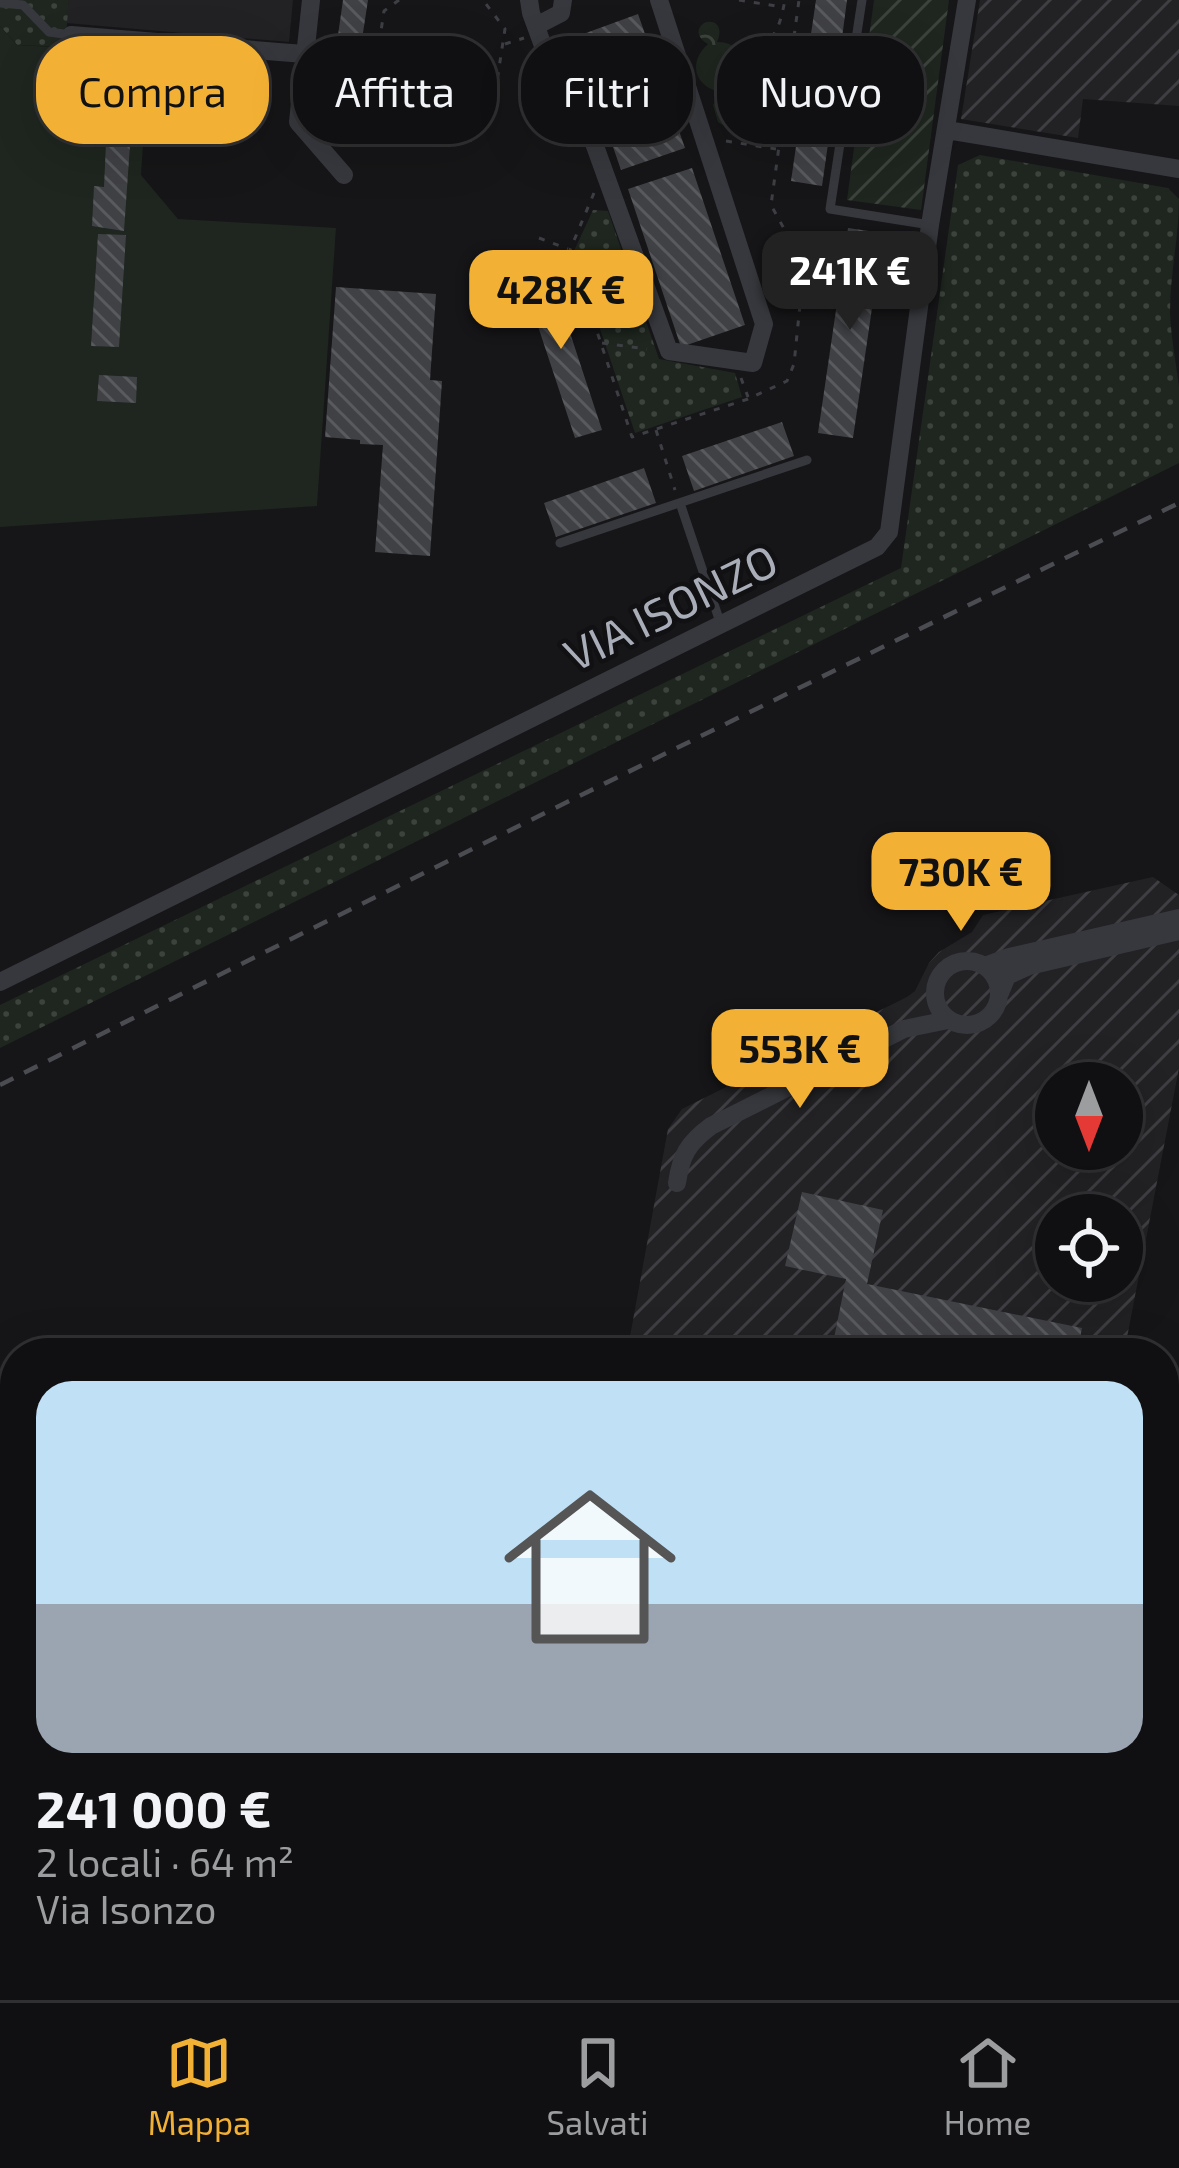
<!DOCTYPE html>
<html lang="it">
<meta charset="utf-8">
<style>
:root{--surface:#101012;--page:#19191b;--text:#f1f3f6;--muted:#9c9d9f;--line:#303032;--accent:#f2b134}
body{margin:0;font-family:"Exo 2",sans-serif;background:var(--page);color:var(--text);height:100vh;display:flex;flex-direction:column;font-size:45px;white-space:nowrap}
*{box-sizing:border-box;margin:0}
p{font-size:39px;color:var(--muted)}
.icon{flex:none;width:66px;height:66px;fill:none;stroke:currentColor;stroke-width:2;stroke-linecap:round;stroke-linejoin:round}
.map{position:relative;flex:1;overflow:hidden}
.panel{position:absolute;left:0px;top:1338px;width:1179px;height:663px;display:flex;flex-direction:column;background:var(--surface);border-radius:48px 48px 0 0;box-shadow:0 12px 48px #0002,0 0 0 3px var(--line)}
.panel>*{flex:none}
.top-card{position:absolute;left:36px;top:36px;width:1107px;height:108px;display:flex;gap:24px}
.needle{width:78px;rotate:180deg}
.buttons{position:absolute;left:1035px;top:1062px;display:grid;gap:24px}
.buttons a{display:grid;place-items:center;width:108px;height:108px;border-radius:50%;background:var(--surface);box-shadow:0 12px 48px #0002,0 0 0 3px var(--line);font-size:60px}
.price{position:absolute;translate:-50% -102px;padding:0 27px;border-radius:24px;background:var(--accent);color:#111;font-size:39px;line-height:78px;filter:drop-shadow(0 3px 6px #0008)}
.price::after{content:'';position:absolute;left:50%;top:72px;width:36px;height:27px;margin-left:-18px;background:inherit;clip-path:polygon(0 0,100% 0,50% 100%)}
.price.current{background:#222;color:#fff}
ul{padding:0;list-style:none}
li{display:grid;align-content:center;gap:24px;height:636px;padding:0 36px}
li span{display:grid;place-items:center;height:372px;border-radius:36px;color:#555}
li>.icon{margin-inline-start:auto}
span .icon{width:216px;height:216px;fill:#fffc;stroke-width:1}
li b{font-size:51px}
.tag{padding:0 42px;border-radius:48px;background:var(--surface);box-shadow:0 12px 48px #0002,0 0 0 3px var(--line);font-size:42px;line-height:108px}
.tag.current{background:var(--accent);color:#111}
.tab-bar{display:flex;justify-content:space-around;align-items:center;height:168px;border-top:3px solid var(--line);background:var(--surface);font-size:33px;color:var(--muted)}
.tab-bar a{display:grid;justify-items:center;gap:6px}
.tab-bar .current{color:var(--accent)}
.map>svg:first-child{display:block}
.built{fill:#222225}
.industrial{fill:url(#industrial-furrows);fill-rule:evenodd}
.grass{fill:url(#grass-dots)}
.forest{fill:url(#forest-firs)}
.park{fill:url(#park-crowns)}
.garden{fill:url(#garden-furrows)}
.pitch{fill:#1e261f}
.building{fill:url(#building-back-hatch)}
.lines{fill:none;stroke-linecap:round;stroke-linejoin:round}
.path{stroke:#3d3f44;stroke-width:3;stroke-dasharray:6 9;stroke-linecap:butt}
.service{stroke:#37383d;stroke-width:9}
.minor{stroke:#37383d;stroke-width:18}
.tertiary{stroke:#37383d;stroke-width:21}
.rail{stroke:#4a4c52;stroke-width:4.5;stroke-dasharray:15 12;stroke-linecap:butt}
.labels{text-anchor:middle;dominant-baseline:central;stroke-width:9;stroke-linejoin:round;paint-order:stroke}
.street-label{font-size:45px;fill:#a8adb8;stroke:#111113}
</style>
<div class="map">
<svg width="1179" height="2000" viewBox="0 0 1179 2000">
<defs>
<pattern id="industrial-furrows" width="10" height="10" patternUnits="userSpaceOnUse" patternTransform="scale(3)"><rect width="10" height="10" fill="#222225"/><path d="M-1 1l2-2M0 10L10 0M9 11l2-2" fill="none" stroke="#3f3f43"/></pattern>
<pattern id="grass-dots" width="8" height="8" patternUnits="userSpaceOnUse" patternTransform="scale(3)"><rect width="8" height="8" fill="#1e261f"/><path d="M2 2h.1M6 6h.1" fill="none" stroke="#3c433d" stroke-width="1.8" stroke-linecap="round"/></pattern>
<pattern id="forest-firs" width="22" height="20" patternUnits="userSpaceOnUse" patternTransform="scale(3)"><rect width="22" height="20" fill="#1e261f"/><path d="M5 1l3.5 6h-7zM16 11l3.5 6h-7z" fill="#3c433d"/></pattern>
<pattern id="park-crowns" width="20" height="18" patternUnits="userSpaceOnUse" patternTransform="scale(3)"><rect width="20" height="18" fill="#1e261f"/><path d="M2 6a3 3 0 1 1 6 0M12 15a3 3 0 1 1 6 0" fill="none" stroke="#3c433d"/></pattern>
<pattern id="garden-furrows" width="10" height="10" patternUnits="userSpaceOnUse" patternTransform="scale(3)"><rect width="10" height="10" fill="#1e261f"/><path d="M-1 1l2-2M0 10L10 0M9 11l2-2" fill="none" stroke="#3c433d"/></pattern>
<pattern id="building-back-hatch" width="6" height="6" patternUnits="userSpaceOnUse" patternTransform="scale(3)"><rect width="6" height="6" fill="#404145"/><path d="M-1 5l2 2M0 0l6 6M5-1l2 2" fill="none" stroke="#595a5e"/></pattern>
</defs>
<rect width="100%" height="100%" fill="#161618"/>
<path class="built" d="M 69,0 L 293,0 L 289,42 L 66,23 Z"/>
<path class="industrial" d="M 980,0 L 1179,0 L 1179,106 L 1083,99 L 1078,138 L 961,119 Z
M 1153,877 L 1179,895 L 1179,1068 L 1124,1353 L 627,1353 L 668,1129 L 682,1109 L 907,997 L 915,991 L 929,963 L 939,952 L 972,932 L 983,915 ZM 1056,1083 L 1122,1083 L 1122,1149 L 1056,1149 ZM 1056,1215 L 1122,1215 L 1122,1281 L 1056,1281 Z
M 1164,1808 L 1179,1809 L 1179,2000 L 514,2000 L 516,1986 L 1164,1986 Z"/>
<path class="grass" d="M 0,0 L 69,0 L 65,47 L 17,45 L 0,26 Z
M 980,155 L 1168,188 L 1179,199 C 1179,237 1170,274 1170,312 C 1171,338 1176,362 1179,387 C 1179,411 1179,438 1179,463 L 0,1048 L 0,1005 L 901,568 L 958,165 Z
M 593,210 L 608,211 L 659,359 L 735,373 L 742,397 L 635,433 L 574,251 Z
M 1174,1685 L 1179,1686 L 1179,1765 L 1164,1763 L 1164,1688 Z"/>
<path class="forest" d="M 15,1842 L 15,1986 L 473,1986 L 472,2000 L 0,2000 L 0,1847 Z"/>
<path class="park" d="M 706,22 C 720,20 722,32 717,42 C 735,42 745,53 745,72 L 733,88 L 750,98 C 757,122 738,136 718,122 L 713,105 L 720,92 C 694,86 688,62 708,44 C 699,39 693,29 706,22 Z"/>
<path class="garden" d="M 874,0 L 949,0 L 921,210 L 847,200 Z"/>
<path class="pitch" d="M 0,26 L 17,45 L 149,52 L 141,175 L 178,219 L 336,228 L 317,506 L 0,527 Z"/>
<path class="building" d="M 343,0 L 368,0 L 359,59 L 398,110 L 465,120 L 472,142 L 383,131 L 334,63 Z
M 816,0 L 847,0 L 842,38 L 811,34 Z
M 638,14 L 685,148 L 621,170 L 575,37 Z
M 806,77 L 837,81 L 822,186 L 791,181 Z
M 106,143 L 130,145 L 124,231 L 92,226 L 94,186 L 104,187 Z
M 692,168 L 745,325 L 681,347 L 628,189 Z
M 848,228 L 883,233 L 853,438 L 818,433 Z
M 98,234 L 126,235 L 119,347 L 91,346 Z
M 548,266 L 602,430 L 575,438 L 521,275 Z
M 336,287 L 436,294 L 430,380 L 442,381 L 430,556 L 375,552 L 383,445 L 360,444 L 360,440 L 325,437 Z
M 99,375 L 137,377 L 136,403 L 97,401 Z
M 782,422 L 794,456 L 694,491 L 682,456 Z
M 644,468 L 656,503 L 556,537 L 544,503 Z
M 802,1192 L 883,1210 L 867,1284 L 1082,1328 L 1077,1353 L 831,1353 L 846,1279 L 785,1266 Z
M 952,1986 L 1132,1986 L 1153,1991 L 1151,2000 L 948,2000 Z"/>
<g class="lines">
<path class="path" d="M 399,0 L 384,11 L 376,64 L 407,103 L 458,110 L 497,81 L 505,29 L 483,0
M 739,0 L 782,7
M 505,44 L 524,38
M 745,51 C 775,43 779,30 785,0
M 328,134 L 366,107
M 726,141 L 776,149
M 594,193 L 570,250 L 632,437 L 748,399 L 787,381 L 794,364 L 804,265 L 771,205 L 799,0
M 539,238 L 568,249
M 602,343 L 647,349
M 741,378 L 748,397
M 656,430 L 675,490"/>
<path class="service" d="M 862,0 L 830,209 L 930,225
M 0,3 L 23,5 L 49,32 L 71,35
M 680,503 L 721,625
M 560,543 L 807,460
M 1164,1823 L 1179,1825
M 1164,1950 L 1167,1951 L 1175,1933 L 1179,1914
M 1164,1971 L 1179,1989
M 899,1986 L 914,2000
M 579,2000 L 583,1986
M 635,2000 L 638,1986
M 941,2000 L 944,1986"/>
<path class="minor" d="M 311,0 L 298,122 L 344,175
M 529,0 L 531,13 L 546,54 L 565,63 L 669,351 L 753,363 L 764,324 L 659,0
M 536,26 L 561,13 L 563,0
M 71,35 L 304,54
M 947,130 L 1179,169
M935 993a32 32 0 1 1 64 0a32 32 0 1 1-64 0Z
M 985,966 L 1009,957 L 1179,918
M 0,982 L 877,547 L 889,532 L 930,225 L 967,0
M 1000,993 L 1007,976 L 1029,966 L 1179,931
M 677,1183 C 681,1155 688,1143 711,1126 L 904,1029 L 948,1020
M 498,2000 L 500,1986"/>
<path class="tertiary" d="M 1164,1671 L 1179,1669
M 1164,1784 L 1179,1785
M 0,1821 L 15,1816"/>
<path class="rail" d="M 0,1085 C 391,888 784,694 1179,503"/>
</g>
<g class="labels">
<g class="street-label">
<text transform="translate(670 606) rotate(-26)">VIA ISONZO</text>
</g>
</g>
</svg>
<div class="buttons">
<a><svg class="needle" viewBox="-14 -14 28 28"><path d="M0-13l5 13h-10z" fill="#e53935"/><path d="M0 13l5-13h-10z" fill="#9c9d9f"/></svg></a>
<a><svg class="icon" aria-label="locate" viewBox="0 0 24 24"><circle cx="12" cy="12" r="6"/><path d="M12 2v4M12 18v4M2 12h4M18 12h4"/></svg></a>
</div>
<b class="price current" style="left:850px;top:333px">241K €</b>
<b class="price" style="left:561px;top:352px">428K €</b>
<b class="price" style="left:961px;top:934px">730K €</b>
<b class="price" style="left:800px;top:1111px">553K €</b>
<div class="top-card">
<a class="tag current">Compra</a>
<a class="tag">Affitta</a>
<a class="tag">Filtri</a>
<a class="tag">Nuovo</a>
</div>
<section class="panel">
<ul>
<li><span style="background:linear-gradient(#bfe0f5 60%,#9aa5b1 0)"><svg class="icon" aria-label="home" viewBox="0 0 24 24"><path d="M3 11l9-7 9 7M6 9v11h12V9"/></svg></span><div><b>241 000 €</b><p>2 locali · 64 m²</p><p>Via Isonzo</p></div></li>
</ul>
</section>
</div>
<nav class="tab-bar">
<a class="current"><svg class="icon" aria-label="map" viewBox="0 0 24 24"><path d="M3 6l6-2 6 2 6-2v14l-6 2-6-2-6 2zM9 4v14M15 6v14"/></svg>Mappa</a>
<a><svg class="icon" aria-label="saved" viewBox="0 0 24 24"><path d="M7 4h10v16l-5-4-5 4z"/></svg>Salvati</a>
<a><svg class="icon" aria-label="home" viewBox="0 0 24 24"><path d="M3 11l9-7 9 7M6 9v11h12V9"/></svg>Home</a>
</nav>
